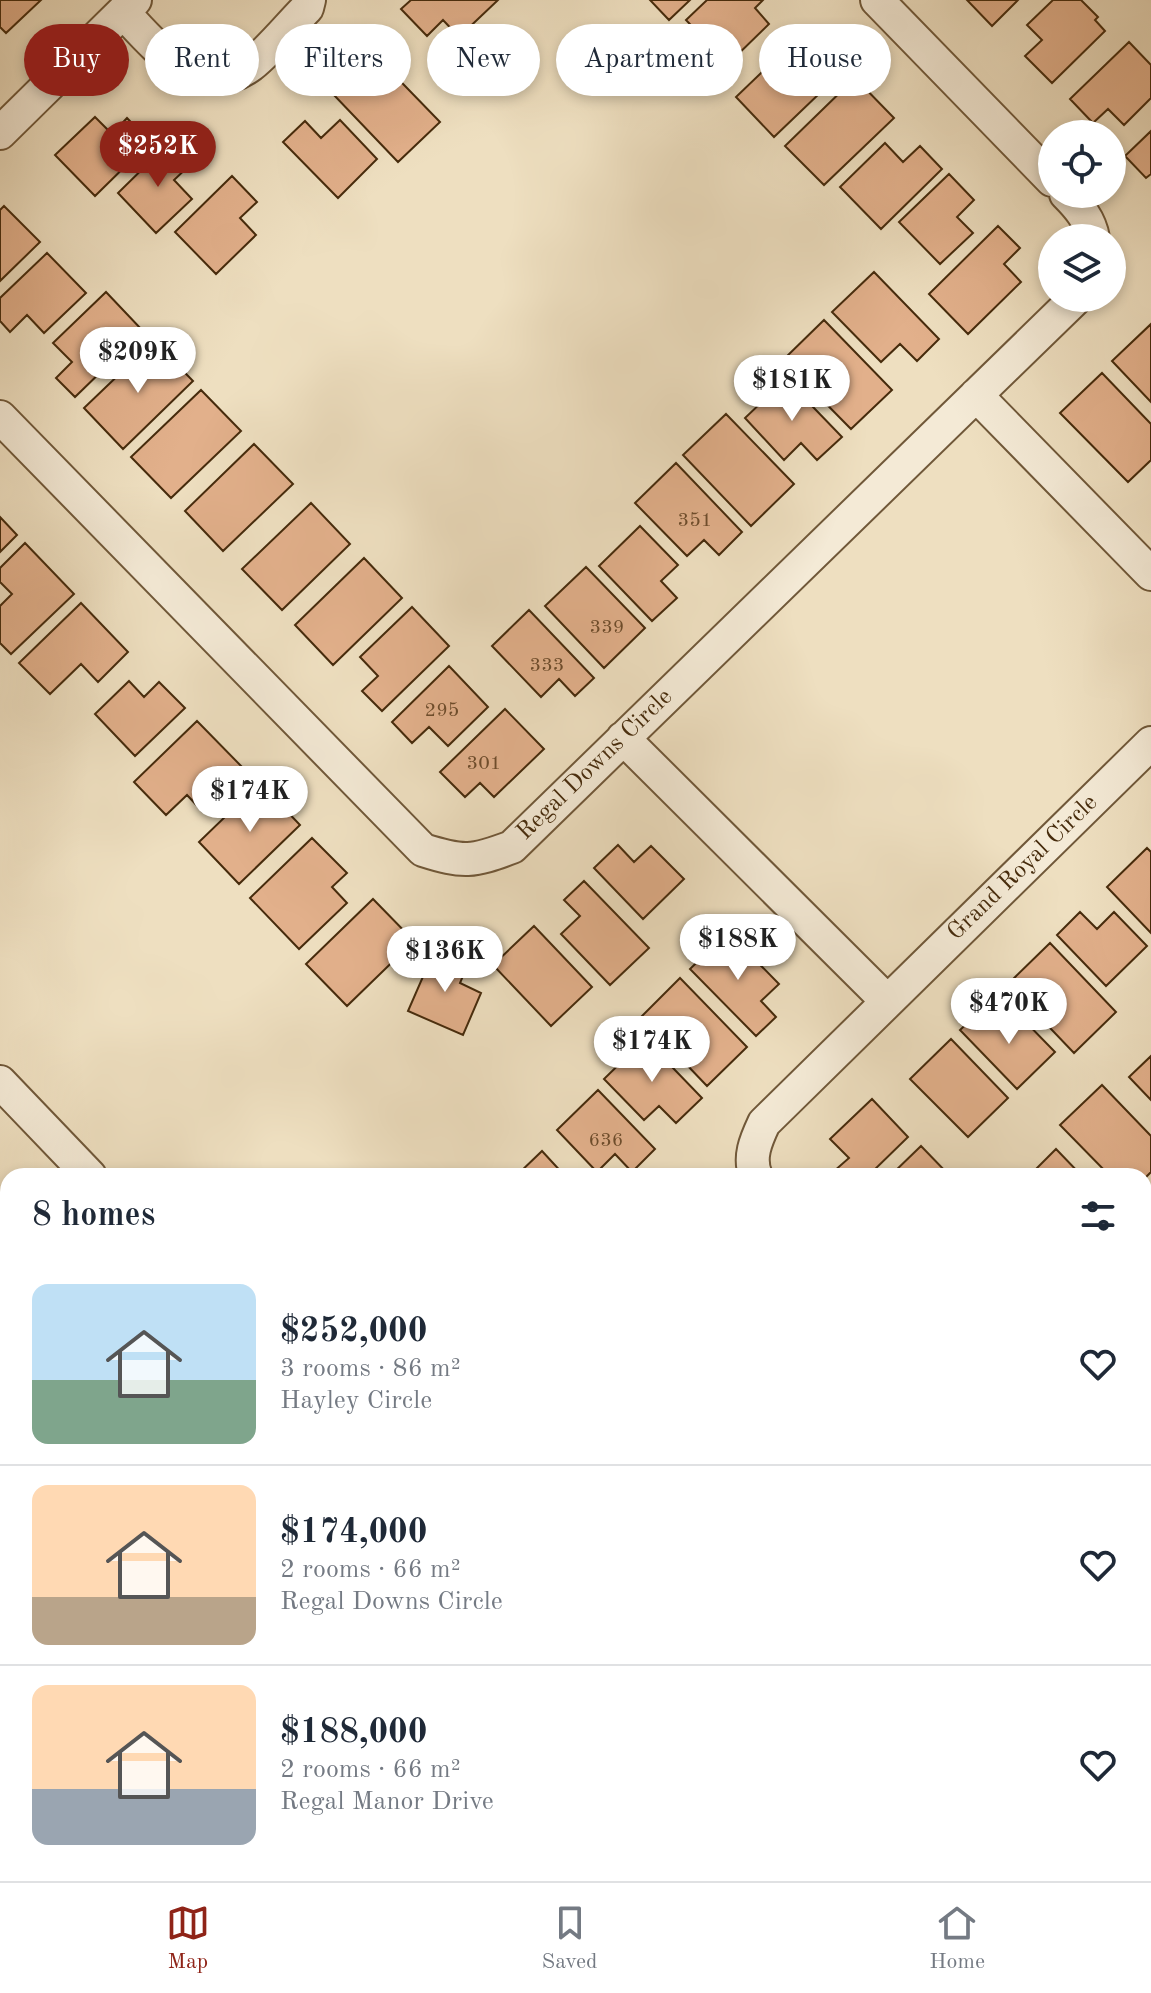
<!DOCTYPE html>
<meta charset="utf-8">
<style>
:root{--surface:#fff;--page:#f2f2f3;--text:#1f2937;--muted:#747a83;--line:#e0e1e3;--accent:#8f2418}
body{margin:0;font-family:"Old Standard TT",serif;background:var(--page);color:var(--text);height:100vh;display:flex;flex-direction:column;font-size:30px;white-space:nowrap}
*{box-sizing:border-box;margin:0}
p{font-size:26px;color:var(--muted)}
.icon{flex:none;width:44px;height:44px;fill:none;stroke:currentColor;stroke-width:2;stroke-linecap:round;stroke-linejoin:round}
.map{position:relative;flex:1;overflow:hidden}
.details{position:absolute;left:0px;top:1168px;width:1152px;height:714px;display:flex;flex-direction:column;background:var(--surface);border-radius:24px 24px 0 0;box-shadow:0 4px 12px #0003}
.details>*{flex:none}
.top-card{position:absolute;left:24px;top:24px;width:1104px;height:72px;display:flex;gap:16px}
.controls{position:absolute;left:1038px;top:120px;display:grid;gap:16px}
.controls a{display:grid;place-items:center;width:88px;height:88px;border-radius:50%;background:var(--surface);box-shadow:0 4px 12px #0003;font-size:40px}
.price{position:absolute;translate:-50% -68px;padding:0 18px;border-radius:28px;background:#fff;color:#222;font-size:26px;line-height:52px;filter:drop-shadow(0 2px 4px #0008)}
.price::after{content:'';position:absolute;left:50%;top:48px;width:24px;height:18px;margin-left:-12px;background:inherit;clip-path:polygon(0 0,100% 0,50% 100%)}
.price.on{background:var(--accent);color:#fff}
ul{padding:0;list-style:none}
li{display:flex;align-items:center;gap:24px;height:200px;padding:0 32px}
li+li{border-top:2px solid var(--line)}
li span{display:grid;place-items:center;flex:none;width:224px;height:160px;border-radius:16px;color:#555}
li>.icon{margin-inline-start:auto}
span .icon{width:96px;height:96px;fill:#fffc;stroke-width:1}
li b{font-size:34px}
h2{display:flex;justify-content:space-between;align-items:center;height:96px;padding:0 32px;font-size:34px}
.pill{padding:0 28px;border-radius:36px;background:var(--surface);box-shadow:0 4px 12px #0003;font-size:28px;line-height:72px}
.pill.on{background:var(--accent);color:#fff}
.tabs{display:flex;justify-content:space-around;align-items:center;height:112px;border-top:2px solid var(--line);background:var(--surface);font-size:22px;color:var(--muted)}
.tabs a{display:grid;justify-items:center;gap:4px}
.tabs .on{color:var(--accent)}
.map>svg:first-child{display:block}
.building{fill:#e2b08b;stroke:#462b0c;stroke-width:2}
.lines{fill:none;stroke-linecap:round;stroke-linejoin:round}
.street-casing{stroke:#705839;stroke-width:36}
.street{stroke:#f4ead6;stroke-width:32}
.labels{text-anchor:middle;dominant-baseline:central;stroke-width:6;stroke-linejoin:round;paint-order:stroke}
.number-label{font-size:20px;fill:#6d4c2c}
.street-label{font-size:24px;fill:#462b0c;stroke:#f4ead6}
</style>
<div class="map">
<svg width="1151" height="1881" viewBox="0 0 1151 1881">
<rect width="100%" height="100%" fill="#eedfc0"/>
<filter id="stains"><feTurbulence type="fractalNoise" baseFrequency=".0025" numOctaves="4"/><feColorMatrix values="0 0 0 0 .2 0 0 0 0 .09 0 0 0 0 .02 0 0 0 .5 -.17"/></filter>
<radialGradient id="worn" r=".72"><stop offset=".6" stop-color="#630" stop-opacity="0"/><stop offset="1" stop-color="#630" stop-opacity=".3"/></radialGradient>
<path class="building" d="M 0,0 L 41,0 L 6,33 L 0,27 Z
M 411,0 L 498,0 L 459,37 L 443,20 L 427,36 L 401,9 Z
M 650,0 L 690,0 L 669,20 Z
M 707,0 L 763,0 L 755,8 L 769,24 L 728,64 L 686,20 Z
M 967,0 L 1018,0 L 992,26 Z
M 1053,0 L 1081,0 L 1098,17 L 1095,20 L 1105,31 L 1052,83 L 1025,56 L 1042,40 L 1027,25 Z
M 807,29 L 845,69 L 774,137 L 736,97 Z
M 1129,42 L 1151,65 L 1151,98 L 1124,125 L 1108,109 L 1093,123 L 1070,99 Z
M 373,53 L 440,122 L 398,162 L 332,93 Z
M 855,78 L 894,118 L 824,185 L 785,146 Z
M 95,117 L 112,134 L 127,118 L 150,142 L 95,196 L 55,155 Z
M 340,120 L 377,159 L 338,198 L 283,142 L 305,121 L 321,138 Z
M 1151,131 L 1151,174 L 1146,178 L 1125,156 Z
M 170,142 L 191,164 L 174,180 L 192,199 L 156,233 L 118,193 Z
M 885,143 L 903,162 L 920,146 L 942,169 L 881,229 L 840,187 Z
M 949,174 L 974,200 L 957,217 L 973,233 L 940,264 L 899,222 Z
M 232,176 L 257,202 L 240,218 L 256,235 L 216,274 L 175,232 Z
M 4,206 L 40,242 L 0,281 L 0,210 Z
M 998,226 L 1020,248 L 1004,264 L 1021,282 L 968,334 L 929,294 Z
M 47,253 L 86,293 L 44,333 L 27,315 L 10,332 L 0,321 L 0,298 Z
M 874,272 L 939,339 L 917,361 L 900,344 L 881,362 L 832,312 Z
M 106,292 L 143,331 L 75,397 L 56,378 L 72,362 L 53,343 Z
M 824,320 L 892,390 L 851,429 L 783,360 Z
M 1151,324 L 1151,402 L 1112,361 Z
M 154,341 L 193,381 L 123,449 L 84,408 Z
M 1102,373 L 1151,424 L 1151,460 L 1128,482 L 1060,413 Z
M 786,379 L 842,437 L 817,460 L 801,443 L 784,460 L 745,418 Z
M 201,390 L 241,431 L 171,498 L 131,457 Z
M 726,414 L 794,484 L 751,526 L 683,455 Z
M 254,444 L 293,484 L 223,551 L 185,511 Z
M 676,463 L 742,532 L 719,555 L 704,540 L 687,556 L 635,503 Z
M 311,503 L 350,544 L 282,610 L 242,569 Z
M 0,517 L 17,535 L 0,552 Z
M 640,526 L 678,565 L 661,581 L 677,598 L 652,621 L 599,566 Z
M 25,543 L 74,594 L 11,654 L 0,643 L 0,606 L 12,594 L 0,582 L 0,568 Z
M 364,558 L 402,598 L 333,665 L 295,625 Z
M 586,567 L 645,628 L 604,668 L 545,606 Z
M 81,603 L 128,652 L 98,682 L 81,664 L 50,694 L 19,663 Z
M 412,607 L 449,646 L 382,711 L 362,691 L 378,676 L 360,657 Z
M 529,610 L 594,678 L 575,696 L 559,679 L 541,697 L 492,646 Z
M 449,666 L 488,707 L 448,746 L 429,727 L 412,743 L 392,722 Z
M 129,681 L 144,697 L 159,682 L 185,708 L 135,756 L 95,714 Z
M 505,709 L 544,749 L 494,797 L 480,783 L 465,797 L 440,772 Z
M 197,721 L 245,770 L 202,811 L 187,795 L 166,815 L 134,782 Z
M 260,783 L 300,825 L 239,884 L 199,842 Z
M 312,838 L 347,873 L 332,887 L 347,903 L 299,949 L 250,898 Z
M 618,845 L 634,862 L 651,846 L 684,879 L 643,919 L 594,868 Z
M 1147,848 L 1151,852 L 1151,933 L 1107,887 Z
M 584,881 L 649,948 L 610,985 L 561,934 L 580,916 L 564,900 Z
M 373,899 L 414,941 L 347,1006 L 306,964 Z
M 1080,912 L 1097,929 L 1114,912 L 1147,946 L 1106,986 L 1057,935 Z
M 534,926 L 592,987 L 551,1026 L 493,965 Z
M 728,932 L 779,984 L 761,1001 L 776,1017 L 756,1036 L 690,969 Z
M 1050,943 L 1116,1012 L 1074,1053 L 1008,984 Z
M 435,949 L 468,964 L 460,983 L 481,993 L 463,1035 L 408,1011 Z
M 680,978 L 747,1047 L 707,1086 L 641,1017 Z
M 1014,1010 L 1055,1052 L 1017,1089 L 960,1030 L 980,1011 L 996,1028 Z
M 645,1039 L 702,1098 L 676,1123 L 659,1106 L 644,1120 L 604,1079 Z
M 951,1039 L 1008,1098 L 968,1137 L 910,1079 Z
M 1151,1056 L 1151,1100 L 1129,1077 Z
M 1102,1085 L 1151,1136 L 1151,1172 L 1144,1179 L 1144,1176 L 1110,1176 L 1060,1125 Z
M 598,1090 L 655,1149 L 632,1172 L 615,1154 L 597,1172 L 557,1130 Z
M 872,1099 L 908,1137 L 868,1176 L 837,1176 L 833,1172 L 849,1158 L 830,1139 Z
M 921,1146 L 950,1176 L 890,1176 Z
M 1056,1149 L 1082,1176 L 1029,1176 Z
M 542,1151 L 565,1176 L 516,1176 Z
M 1144,1359 L 1151,1367 L 1151,1417 L 1144,1424 Z
M 1151,1437 L 1151,1498 L 1144,1491 L 1144,1475 L 1151,1468 L 1144,1461 L 1144,1443 Z
M 1151,1698 L 1151,1739 L 1144,1746 L 1144,1705 Z
M 1151,1774 L 1151,1796 L 1144,1789 L 1144,1781 Z"/>
<g class="lines">
<g class="street-casing">
<path id="street" d="M 877,0 L 1052,180
M 123,12 C 155,46 200,103 251,65 C 271,49 289,26 307,8 L 309,0
M 0,133 L 135,0
M 1066,194 C 1079,207 1090,220 1093,238
M 976,395 L 1151,574
M 0,417 L 423,850 C 464,863 472,862 512,847 L 1076,298
M 623,738 L 887,1001
M 0,1082 L 90,1176
M 756,1176 C 748,1158 756,1140 764,1123 L 1151,743
M 1144,1262 L 1151,1255
M 0,1320 L 8,1312
M 0,1408 L 8,1416
M 1144,1591 L 1151,1598
M 453,1874 L 460,1881
M 485,1881 L 492,1874"/>
</g>
<use href="#street" class="street"/>
</g>
<g class="labels">
<g class="number-label">
<text x="695" y="521">351</text>
<text x="607" y="628">339</text>
<text x="547" y="666">333</text>
<text x="442" y="711">295</text>
<text x="484" y="764">301</text>
<text x="606" y="1141">636</text>
</g>
<g class="street-label">
<text transform="translate(595 765) rotate(-44)">Regal Downs Circle</text>
<text transform="translate(1023 868) rotate(-44)">Grand Royal Circle</text>
</g>
</g>
<rect width="100%" height="100%" filter="url(#stains)"/>
<rect width="100%" height="100%" fill="url(#worn)"/>
</svg>
<div class="controls">
<a><svg class="icon" aria-label="locate" viewBox="0 0 24 24"><circle cx="12" cy="12" r="6"/><path d="M12 2v4M12 18v4M2 12h4M18 12h4"/></svg></a>
<a><svg class="icon" aria-label="layers" viewBox="0 0 24 24"><path d="M12 4l9 5-9 5-9-5zM3 14l9 5 9-5"/></svg></a>
</div>
<b class="price on" style="left:158px;top:189px">$252K</b>
<b class="price" style="left:138px;top:395px">$209K</b>
<b class="price" style="left:792px;top:423px">$181K</b>
<b class="price" style="left:250px;top:834px">$174K</b>
<b class="price" style="left:738px;top:982px">$188K</b>
<b class="price" style="left:445px;top:994px">$136K</b>
<b class="price" style="left:1009px;top:1046px">$470K</b>
<b class="price" style="left:652px;top:1084px">$174K</b>
<div class="top-card">
<a class="pill on">Buy</a>
<a class="pill">Rent</a>
<a class="pill">Filters</a>
<a class="pill">New</a>
<a class="pill">Apartment</a>
<a class="pill">House</a>
</div>
<section class="details">
<h2>8 homes<svg class="icon" aria-label="filters" viewBox="0 0 24 24"><path d="M4 7h16M4 17h16"/><circle cx="9" cy="7" r="2"/><circle cx="15" cy="17" r="2"/></svg></h2>
<ul>
<li><span style="background:linear-gradient(#bfe0f5 60%,#7fa58c 0)"><svg class="icon" aria-label="home" viewBox="0 0 24 24"><path d="M3 11l9-7 9 7M6 9v11h12V9"/></svg></span><div><b>$252,000</b><p>3 rooms · 86 m²</p><p>Hayley Circle</p></div><svg class="icon" aria-label="heart" viewBox="0 0 24 24"><path d="M12 20l-8-8c-3-5 5-10 8-4 3-6 11-1 8 4z"/></svg></li>
<li><span style="background:linear-gradient(#ffd9b3 70%,#b9a48a 0)"><svg class="icon" aria-label="home" viewBox="0 0 24 24"><path d="M3 11l9-7 9 7M6 9v11h12V9"/></svg></span><div><b>$174,000</b><p>2 rooms · 66 m²</p><p>Regal Downs Circle</p></div><svg class="icon" aria-label="heart" viewBox="0 0 24 24"><path d="M12 20l-8-8c-3-5 5-10 8-4 3-6 11-1 8 4z"/></svg></li>
<li><span style="background:linear-gradient(#ffd9b3 65%,#9aa5b1 0)"><svg class="icon" aria-label="home" viewBox="0 0 24 24"><path d="M3 11l9-7 9 7M6 9v11h12V9"/></svg></span><div><b>$188,000</b><p>2 rooms · 66 m²</p><p>Regal Manor Drive</p></div><svg class="icon" aria-label="heart" viewBox="0 0 24 24"><path d="M12 20l-8-8c-3-5 5-10 8-4 3-6 11-1 8 4z"/></svg></li>
</ul>
</section>
</div>
<nav class="tabs">
<a class="on"><svg class="icon" aria-label="map" viewBox="0 0 24 24"><path d="M3 6l6-2 6 2 6-2v14l-6 2-6-2-6 2zM9 4v14M15 6v14"/></svg>Map</a>
<a><svg class="icon" aria-label="saved" viewBox="0 0 24 24"><path d="M7 4h10v16l-5-4-5 4z"/></svg>Saved</a>
<a><svg class="icon" aria-label="home" viewBox="0 0 24 24"><path d="M3 11l9-7 9 7M6 9v11h12V9"/></svg>Home</a>
</nav>
